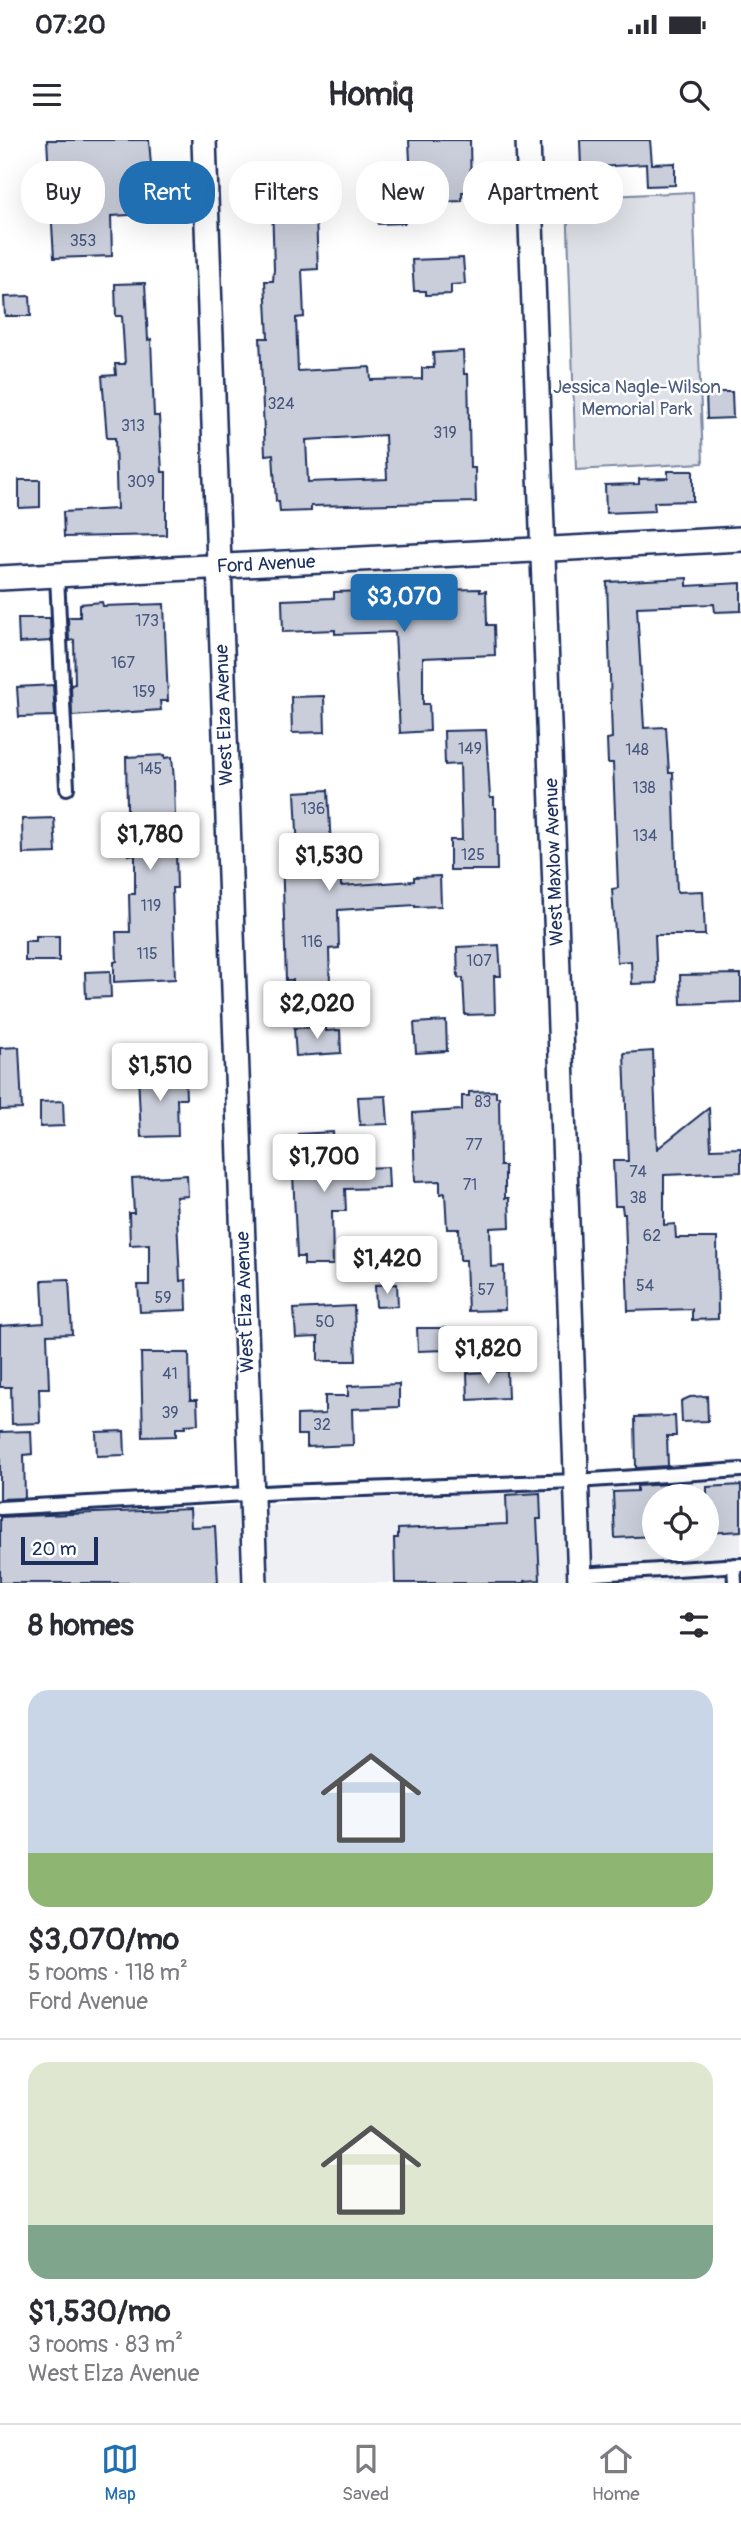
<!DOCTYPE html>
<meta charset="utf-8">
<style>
:root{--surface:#fff;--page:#f2f2f3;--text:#2b2b33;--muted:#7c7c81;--line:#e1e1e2;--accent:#1f6fb2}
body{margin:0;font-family:Pangolin,sans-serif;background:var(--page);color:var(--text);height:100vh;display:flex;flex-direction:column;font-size:26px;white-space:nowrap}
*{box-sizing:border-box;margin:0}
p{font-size:23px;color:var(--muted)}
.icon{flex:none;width:38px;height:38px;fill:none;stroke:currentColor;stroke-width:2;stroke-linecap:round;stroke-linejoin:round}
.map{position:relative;height:1443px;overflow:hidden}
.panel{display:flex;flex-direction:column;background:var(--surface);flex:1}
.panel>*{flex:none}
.top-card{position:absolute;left:21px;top:21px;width:700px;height:63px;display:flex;gap:14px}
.buttons{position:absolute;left:642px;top:1344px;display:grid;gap:14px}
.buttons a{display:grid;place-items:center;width:77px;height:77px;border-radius:50%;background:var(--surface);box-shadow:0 7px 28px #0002;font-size:35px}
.scale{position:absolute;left:21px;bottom:18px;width:77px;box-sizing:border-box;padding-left:7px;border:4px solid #1b2f5e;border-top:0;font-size:19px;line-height:24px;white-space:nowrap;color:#1b2f5e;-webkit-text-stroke:5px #fff;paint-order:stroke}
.price{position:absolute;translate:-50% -60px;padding:0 16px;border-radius:7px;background:#fff;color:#222;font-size:23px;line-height:46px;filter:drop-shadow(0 2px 4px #0008)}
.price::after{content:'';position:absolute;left:50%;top:42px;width:21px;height:16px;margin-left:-10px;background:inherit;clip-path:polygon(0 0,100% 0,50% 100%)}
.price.active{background:var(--accent);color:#fff}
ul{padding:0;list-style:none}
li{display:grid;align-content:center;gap:14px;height:371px;padding:0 28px}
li+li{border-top:2px solid var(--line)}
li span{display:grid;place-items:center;height:217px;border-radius:21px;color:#555}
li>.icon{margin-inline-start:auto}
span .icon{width:126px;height:126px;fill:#fffc;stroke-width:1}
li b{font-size:30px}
h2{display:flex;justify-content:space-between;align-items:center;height:84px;padding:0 28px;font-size:30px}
.chip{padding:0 24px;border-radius:28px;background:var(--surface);box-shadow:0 7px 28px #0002;font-size:24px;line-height:63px}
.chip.active{background:var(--accent);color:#fff}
.status{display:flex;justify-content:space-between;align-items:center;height:49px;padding:0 35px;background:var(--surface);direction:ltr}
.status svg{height:19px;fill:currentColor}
header{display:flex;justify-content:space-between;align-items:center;height:91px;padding:0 28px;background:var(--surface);font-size:32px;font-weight:800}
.tab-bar{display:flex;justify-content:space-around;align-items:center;height:98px;border-top:2px solid var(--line);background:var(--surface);font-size:19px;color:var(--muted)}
.tab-bar a{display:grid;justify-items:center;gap:4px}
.tab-bar .active{color:var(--accent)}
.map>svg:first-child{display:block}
.built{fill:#eff0f4;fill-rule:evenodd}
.green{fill:#dee1e7;stroke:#7c88a2;stroke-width:2}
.building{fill:#caceda;stroke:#1b2f5e;stroke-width:2;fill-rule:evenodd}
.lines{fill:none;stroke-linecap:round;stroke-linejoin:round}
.lane-casing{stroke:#1b2f5e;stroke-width:18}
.street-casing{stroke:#1b2f5e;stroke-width:28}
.path{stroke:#1b2f5e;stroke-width:4.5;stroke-dasharray:2 5;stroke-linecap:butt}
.lane{stroke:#fff;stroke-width:12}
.street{stroke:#fff;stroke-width:23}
.labels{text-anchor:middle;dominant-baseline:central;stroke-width:5;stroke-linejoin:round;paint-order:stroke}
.number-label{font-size:16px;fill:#47577d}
.park-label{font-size:19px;fill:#4c5c80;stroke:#fff}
.street-label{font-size:19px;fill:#1b2f5e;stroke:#fff}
</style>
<div class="status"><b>07:20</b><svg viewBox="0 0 49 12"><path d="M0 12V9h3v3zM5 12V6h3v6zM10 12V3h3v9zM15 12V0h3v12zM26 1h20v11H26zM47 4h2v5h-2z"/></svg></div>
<header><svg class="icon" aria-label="menu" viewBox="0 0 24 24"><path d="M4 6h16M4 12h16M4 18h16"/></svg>Homiq<svg class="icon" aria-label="search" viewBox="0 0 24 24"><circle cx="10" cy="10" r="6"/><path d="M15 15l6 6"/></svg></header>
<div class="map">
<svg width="741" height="1443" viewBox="0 0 741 1443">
<rect width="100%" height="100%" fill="#fff"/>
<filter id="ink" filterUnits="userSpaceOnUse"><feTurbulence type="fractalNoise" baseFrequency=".0143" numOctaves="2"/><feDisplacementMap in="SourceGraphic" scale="14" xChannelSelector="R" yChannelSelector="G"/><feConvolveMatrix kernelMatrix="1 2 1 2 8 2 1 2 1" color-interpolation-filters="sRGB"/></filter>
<g filter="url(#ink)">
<path class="built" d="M 741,1340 L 741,1443 L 0,1443 L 0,1378 ZM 654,1356 L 707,1356 L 707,1409 L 654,1409 Z"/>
<path class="green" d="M 693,52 L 703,323 L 576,330 L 567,58 Z"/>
<path class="building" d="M 47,0 L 149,0 L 154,63 L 148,63 L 148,74 L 111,76 L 112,116 L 54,118 Z
M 409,0 L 470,0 L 471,52 L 462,52 L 462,61 L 412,63 Z
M 580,0 L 650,0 L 652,24 L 675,23 L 675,45 L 647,46 L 646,24 L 581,28 Z
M 297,28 L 298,76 L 316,75 L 318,129 L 302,130 L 304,177 L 296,178 L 298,231 L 370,227 L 371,240 L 422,239 L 422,228 L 434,228 L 433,213 L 463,211 L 464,234 L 468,234 L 470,328 L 475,328 L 476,362 L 311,366 L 311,371 L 280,372 L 279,361 L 276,361 L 273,314 L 265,315 L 260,198 L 268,198 L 265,141 L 273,141 L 274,129 L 272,62 L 263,62 L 262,43 L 268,42 L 267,29 ZM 385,295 L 387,339 L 308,342 L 306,300 Z
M 404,56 L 405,83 L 378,84 L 377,57 Z
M 463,118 L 465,144 L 451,145 L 451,154 L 426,155 L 426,151 L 414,151 L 412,120 Z
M 145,143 L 148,200 L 151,199 L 154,276 L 159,276 L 162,332 L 166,332 L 166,395 L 64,397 L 63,372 L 117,369 L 115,298 L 107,298 L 102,236 L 116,235 L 115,224 L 125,224 L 122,176 L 116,176 L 115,144 Z
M 30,156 L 31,176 L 5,176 L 4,157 Z
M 706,252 L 732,252 L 733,278 L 707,279 Z
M 668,331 L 693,331 L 693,361 L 654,362 L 655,371 L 606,373 L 605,345 L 639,344 L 639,339 L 668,338 Z
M 19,340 L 40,340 L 40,367 L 19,368 Z
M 687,438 L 687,446 L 741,443 L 741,471 L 715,472 L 714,464 L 637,467 L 644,588 L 666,587 L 669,633 L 673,633 L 677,752 L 703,751 L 705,795 L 655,795 L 657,843 L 632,844 L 631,821 L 617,822 L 612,749 L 618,748 L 613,623 L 608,623 L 607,599 L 612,598 L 607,442 Z
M 480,449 L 480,452 L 486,451 L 487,485 L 494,485 L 495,515 L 423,518 L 423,564 L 429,564 L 430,591 L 400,593 L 395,492 L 335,494 L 335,490 L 283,492 L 282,460 L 334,458 L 334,452 L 369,451 L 369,459 L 435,457 L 435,450 Z
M 102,462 L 103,466 L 164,464 L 168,561 L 160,561 L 161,570 L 72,576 L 71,545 L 75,544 L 74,500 L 69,501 L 68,477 L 80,477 L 80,464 Z
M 18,478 L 50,478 L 51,501 L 19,503 Z
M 53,545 L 55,576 L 19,577 L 17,547 Z
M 324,556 L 325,592 L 292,593 L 291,557 Z
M 486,590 L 490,658 L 494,658 L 494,668 L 496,668 L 497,730 L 450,730 L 450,700 L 462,700 L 460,624 L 445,625 L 444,591 Z
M 165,615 L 165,618 L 172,617 L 174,640 L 177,748 L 172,748 L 175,839 L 114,842 L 114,822 L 117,821 L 116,792 L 130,792 L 129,754 L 135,754 L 135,714 L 128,715 L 126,617 Z
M 328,650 L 331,709 L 340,709 L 341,746 L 414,741 L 414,737 L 440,736 L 441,766 L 415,767 L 415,765 L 338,770 L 339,808 L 329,809 L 330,844 L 293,844 L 293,840 L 286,840 L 282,715 L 298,711 L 295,652 Z
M 54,678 L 56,713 L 23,714 L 22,679 Z
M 36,796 L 59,796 L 59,821 L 25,821 L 25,801 L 36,801 Z
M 499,805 L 501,836 L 494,836 L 495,874 L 465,875 L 463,838 L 458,838 L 457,807 Z
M 110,831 L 111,857 L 86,858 L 85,832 Z
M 741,834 L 741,862 L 681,864 L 680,835 Z
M 446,881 L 447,911 L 416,913 L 414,883 Z
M 326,887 L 326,891 L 340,890 L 341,913 L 296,916 L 294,888 Z
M 19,907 L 22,969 L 0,970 L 0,908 Z
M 653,911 L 657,1009 L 709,968 L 711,1009 L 741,1008 L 741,1032 L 664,1035 L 664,1085 L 675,1084 L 676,1098 L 717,1098 L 718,1179 L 692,1180 L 692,1169 L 628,1171 L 625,1074 L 623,1074 L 622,1066 L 615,1066 L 613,1021 L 628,1021 L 624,913 Z
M 175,932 L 185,933 L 186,959 L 177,959 L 178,996 L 141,997 L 138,934 Z
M 496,951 L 496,957 L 499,957 L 500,1026 L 505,1026 L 505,1058 L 509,1058 L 510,1087 L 490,1088 L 491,1127 L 504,1126 L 505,1170 L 468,1171 L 466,1120 L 460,1120 L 459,1089 L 447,1089 L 445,1053 L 440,1054 L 440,1041 L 415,1042 L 413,973 L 462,970 L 462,956 L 469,956 L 469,952 Z
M 386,956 L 388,984 L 360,985 L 358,957 Z
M 63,961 L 64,986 L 40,987 L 40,962 Z
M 333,992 L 335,1029 L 388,1027 L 389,1048 L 345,1049 L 346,1071 L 332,1071 L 333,1125 L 304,1125 L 304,1117 L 297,1117 L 292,1013 L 299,1013 L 298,994 Z
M 187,1035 L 188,1056 L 176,1057 L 180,1141 L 186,1140 L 187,1170 L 140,1172 L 138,1145 L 149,1145 L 149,1104 L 130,1105 L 129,1073 L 134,1073 L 132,1038 Z
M 69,1139 L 72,1194 L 47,1195 L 49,1248 L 39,1248 L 40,1283 L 12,1284 L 11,1247 L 0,1247 L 0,1186 L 44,1183 L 42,1140 Z
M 397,1144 L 398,1166 L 376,1167 L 375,1145 Z
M 354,1166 L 356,1221 L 318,1221 L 318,1197 L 296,1198 L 294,1169 Z
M 417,1188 L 445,1188 L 446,1210 L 418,1211 Z
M 141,1213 L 189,1213 L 190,1260 L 197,1260 L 198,1284 L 185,1285 L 185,1288 L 176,1288 L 176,1296 L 143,1297 Z
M 507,1231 L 508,1258 L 468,1260 L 467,1233 Z
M 399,1244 L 399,1267 L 352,1269 L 353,1305 L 307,1307 L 307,1295 L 297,1295 L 297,1275 L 325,1274 L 325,1256 L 348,1256 L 348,1246 Z
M 707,1256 L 708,1281 L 682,1282 L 681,1261 L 690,1257 Z
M 675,1276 L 676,1296 L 667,1296 L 668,1326 L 636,1328 L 635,1277 Z
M 31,1291 L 32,1314 L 24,1315 L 25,1358 L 0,1359 L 0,1292 Z
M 124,1291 L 125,1315 L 97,1316 L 96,1292 Z
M 668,1344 L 669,1356 L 654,1356 L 654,1396 L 615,1398 L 613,1352 L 637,1351 L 637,1346 Z
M 741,1345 L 741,1391 L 707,1393 L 707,1347 Z
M 540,1353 L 541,1379 L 537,1379 L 540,1440 L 525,1441 L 525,1443 L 395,1443 L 394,1398 L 398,1398 L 398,1389 L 507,1384 L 506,1355 Z
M 190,1369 L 191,1387 L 215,1386 L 218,1443 L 0,1443 L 0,1377 Z"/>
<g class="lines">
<g class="lane-casing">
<path id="lane" d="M 57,436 L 67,648
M 0,1368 L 283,1352 L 576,1341 L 741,1330
M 734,1425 L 735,1443
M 579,1435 L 741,1425"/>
</g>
<g class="street-casing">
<path id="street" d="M 204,0 L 255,1443
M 528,0 L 580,1443
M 0,438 L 741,399"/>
</g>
<path class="path" d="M 568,250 L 605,248 L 621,249"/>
<use href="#lane" class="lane"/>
<use href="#street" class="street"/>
</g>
</g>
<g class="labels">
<g class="number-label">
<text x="83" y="101">353</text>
<text x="281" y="264">324</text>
<text x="133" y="286">313</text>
<text x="445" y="293">319</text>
<text x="141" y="342">309</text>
<text x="147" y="481">173</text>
<text x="123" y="523">167</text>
<text x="144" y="552">159</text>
<text x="470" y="609">149</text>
<text x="637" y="610">148</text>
<text x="150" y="629">145</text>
<text x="644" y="648">138</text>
<text x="313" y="669">136</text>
<text x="645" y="696">134</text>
<text x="473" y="715">125</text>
<text x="151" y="766">119</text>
<text x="312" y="802">116</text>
<text x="147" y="814">115</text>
<text x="479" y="821">107</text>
<text x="483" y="962">83</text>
<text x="474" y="1005">77</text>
<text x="638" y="1032">74</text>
<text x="470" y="1045">71</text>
<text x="638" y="1058">38</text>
<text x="652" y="1096">62</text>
<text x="645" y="1146">54</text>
<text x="486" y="1150">57</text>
<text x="163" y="1158">59</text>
<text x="325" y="1182">50</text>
<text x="170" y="1234">41</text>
<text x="170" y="1273">39</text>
<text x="322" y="1285">32</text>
</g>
<g class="park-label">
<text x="637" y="247">Jessica Nagle-Wilson<tspan x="637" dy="22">Memorial Park</tspan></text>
</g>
<g class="street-label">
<text transform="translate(266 424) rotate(-3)">Ford Avenue</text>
<text transform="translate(224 575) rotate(-92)">West Elza Avenue</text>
<text transform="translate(554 722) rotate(-92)">West Maxlow Avenue</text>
<text transform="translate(245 1162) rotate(-92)">West Elza Avenue</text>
</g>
</g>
</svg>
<div class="buttons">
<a><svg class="icon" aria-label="locate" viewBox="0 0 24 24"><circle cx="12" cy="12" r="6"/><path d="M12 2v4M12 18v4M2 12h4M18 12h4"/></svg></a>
</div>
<div class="scale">20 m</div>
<b class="price active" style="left:404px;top:494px">$3,070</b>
<b class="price" style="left:150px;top:732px">$1,780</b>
<b class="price" style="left:329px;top:753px">$1,530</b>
<b class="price" style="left:317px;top:901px">$2,020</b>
<b class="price" style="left:160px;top:963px">$1,510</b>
<b class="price" style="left:324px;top:1054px">$1,700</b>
<b class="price" style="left:387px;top:1156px">$1,420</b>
<b class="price" style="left:488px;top:1246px">$1,820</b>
<div class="top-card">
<a class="chip">Buy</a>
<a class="chip active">Rent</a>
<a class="chip">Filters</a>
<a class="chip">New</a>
<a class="chip">Apartment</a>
</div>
</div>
<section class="panel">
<h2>8 homes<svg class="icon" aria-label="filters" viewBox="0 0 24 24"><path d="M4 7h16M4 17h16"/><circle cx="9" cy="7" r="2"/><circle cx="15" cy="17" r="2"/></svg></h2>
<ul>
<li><span style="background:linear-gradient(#c9d6e8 75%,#8fb573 0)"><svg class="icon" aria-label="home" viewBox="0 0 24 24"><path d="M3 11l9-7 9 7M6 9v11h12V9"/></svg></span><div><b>$3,070/mo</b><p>5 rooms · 118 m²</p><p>Ford Avenue</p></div></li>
<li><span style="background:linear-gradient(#dfe7d0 75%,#7fa58c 0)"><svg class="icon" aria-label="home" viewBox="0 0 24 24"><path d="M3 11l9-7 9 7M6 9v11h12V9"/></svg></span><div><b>$1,530/mo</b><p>3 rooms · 83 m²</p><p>West Elza Avenue</p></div></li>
</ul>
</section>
<nav class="tab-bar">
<a class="active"><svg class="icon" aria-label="map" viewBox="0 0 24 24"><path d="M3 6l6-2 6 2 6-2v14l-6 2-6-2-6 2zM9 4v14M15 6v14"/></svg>Map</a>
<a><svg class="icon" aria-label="saved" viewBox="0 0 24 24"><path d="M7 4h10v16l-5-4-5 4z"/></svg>Saved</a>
<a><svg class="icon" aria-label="home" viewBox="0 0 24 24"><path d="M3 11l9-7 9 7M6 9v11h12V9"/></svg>Home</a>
</nav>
